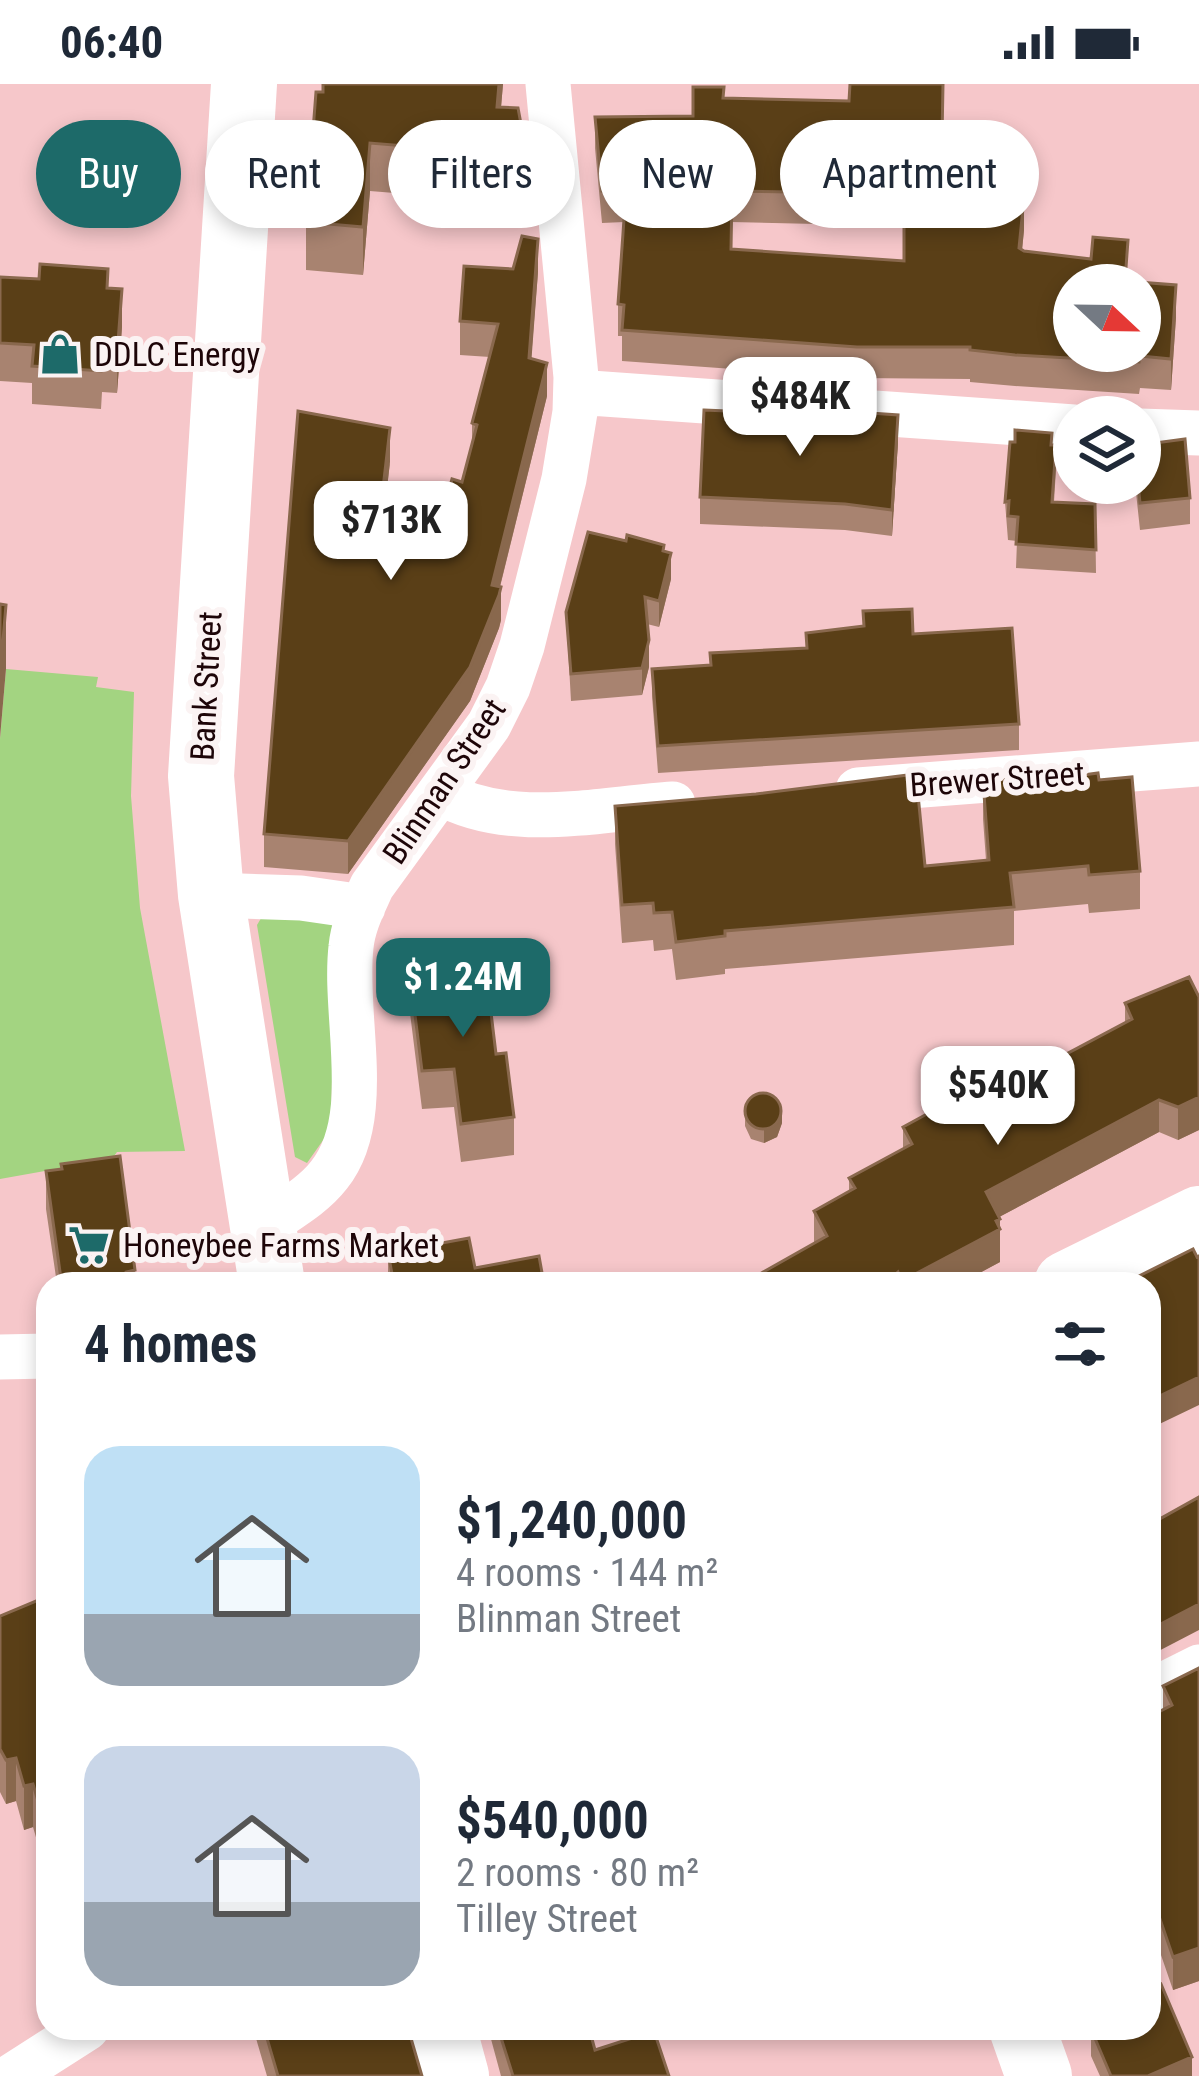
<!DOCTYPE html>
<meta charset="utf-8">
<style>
:root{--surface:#fff;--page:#f6f6f7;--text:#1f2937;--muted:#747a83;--accent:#1d6a69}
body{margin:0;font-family:"Roboto Condensed",sans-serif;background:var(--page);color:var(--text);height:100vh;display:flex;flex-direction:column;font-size:45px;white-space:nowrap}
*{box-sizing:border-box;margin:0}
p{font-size:39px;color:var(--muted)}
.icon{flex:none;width:66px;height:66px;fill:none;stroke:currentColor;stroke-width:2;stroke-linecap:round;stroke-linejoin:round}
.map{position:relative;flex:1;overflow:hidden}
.panel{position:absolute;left:36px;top:1188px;width:1125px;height:768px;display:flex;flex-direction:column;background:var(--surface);border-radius:36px;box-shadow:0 6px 18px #0003}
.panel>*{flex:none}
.top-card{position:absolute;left:36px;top:36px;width:1128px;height:108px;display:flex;gap:24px}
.needle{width:78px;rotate:112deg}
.buttons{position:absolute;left:1053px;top:180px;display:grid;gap:24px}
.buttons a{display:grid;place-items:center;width:108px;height:108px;border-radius:50%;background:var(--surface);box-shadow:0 6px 18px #0003;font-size:60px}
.price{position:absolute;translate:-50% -102px;padding:0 27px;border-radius:24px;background:#fff;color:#222;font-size:39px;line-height:78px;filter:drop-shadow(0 3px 6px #0008)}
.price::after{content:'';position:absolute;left:50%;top:72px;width:36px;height:27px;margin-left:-18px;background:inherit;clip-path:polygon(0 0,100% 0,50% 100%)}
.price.selected{background:var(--accent);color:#fff}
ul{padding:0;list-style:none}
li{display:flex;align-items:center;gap:36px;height:300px;padding:0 48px}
li span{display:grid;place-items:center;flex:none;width:336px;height:240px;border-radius:36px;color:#555}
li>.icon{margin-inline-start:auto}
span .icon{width:144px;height:144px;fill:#fffc;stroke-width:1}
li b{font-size:51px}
h2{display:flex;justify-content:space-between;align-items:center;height:144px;padding:0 48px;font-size:51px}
.tag{padding:0 42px;border-radius:54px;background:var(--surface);box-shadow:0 6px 18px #0003;font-size:42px;line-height:108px}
.tag.selected{background:var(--accent);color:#fff}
.status{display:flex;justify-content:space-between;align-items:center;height:84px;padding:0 60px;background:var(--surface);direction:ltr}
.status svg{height:33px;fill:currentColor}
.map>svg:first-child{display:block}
.green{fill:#a3d481}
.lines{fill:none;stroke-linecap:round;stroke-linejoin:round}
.minor{stroke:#fff;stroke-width:45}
.secondary{stroke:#fff;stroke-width:66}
.wall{fill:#a88370;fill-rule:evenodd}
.shaded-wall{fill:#89684d}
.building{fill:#5a3f17;stroke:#89684d;stroke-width:3;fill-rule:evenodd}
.labels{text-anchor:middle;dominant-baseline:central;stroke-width:12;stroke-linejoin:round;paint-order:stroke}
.poi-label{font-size:33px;fill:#1d0508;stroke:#fbf3f3;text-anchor:start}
.street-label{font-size:33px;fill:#1d0508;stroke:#fbf3f3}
</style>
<div class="status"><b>06:40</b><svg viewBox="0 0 49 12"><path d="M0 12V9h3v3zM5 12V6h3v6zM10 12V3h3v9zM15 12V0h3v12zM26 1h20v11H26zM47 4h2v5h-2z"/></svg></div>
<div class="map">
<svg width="1199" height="1992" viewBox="0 0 1199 1992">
<rect width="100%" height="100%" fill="#f6c7ca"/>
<path class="green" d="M 6,585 L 98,593 L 96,603 L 134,608 L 131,712 L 140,824 L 185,1067 L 117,1068 L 112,1075 L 0,1095 L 0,655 Z
M 263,831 L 328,832 L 335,846 L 331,1045 L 307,1079 L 295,1073 L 257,841 Z"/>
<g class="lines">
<path class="minor" d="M 576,308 L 1074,343
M 1140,347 L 1199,349
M 858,706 L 1199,680
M 441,709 C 510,747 597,725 673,720
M 211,811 L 301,814 L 363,823
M 263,1143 C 285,1127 312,1113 329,1091 C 375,1034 343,933 351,863 C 353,841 363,822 372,802 L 489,641 L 508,603 L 522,562 L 564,395 L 575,328 L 576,293 L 548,0
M 0,1273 L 48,1272
M 1149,1608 L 1199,1583
M 12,1992 L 87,1944"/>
<path class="secondary" d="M 244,0 L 201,692 L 211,811 L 272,1200
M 1067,1200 L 1199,1135
M 443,1944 L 456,1992
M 1022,1944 L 1039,1992"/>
</g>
<path class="wall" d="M 503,0 L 501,23 L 527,72 L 527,120 L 370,107 L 363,191 L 306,186 L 306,138 L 323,8 Z
M 723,14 L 942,107 L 1024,146 L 1022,166 L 1128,197 L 1176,233 L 1171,306 L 1140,304 L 1139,310 L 1015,302 L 970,298 L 970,295 L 857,294 L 622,277 L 622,252 L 618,252 L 618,220 L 624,138 L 602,139 L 595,64 L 595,33 L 693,32 ZM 732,138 L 904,142 L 904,177 L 732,165 Z
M 538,188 L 531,275 L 547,312 L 500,503 L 501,536 L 499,544 L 470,617 L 348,790 L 264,783 L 264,750 L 390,378 L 384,431 L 438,445 L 462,398 L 472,361 L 472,339 L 490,273 L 460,271 L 460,237 Z
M 0,193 L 108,204 L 122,243 L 117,309 L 102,308 L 101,325 L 32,320 L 32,299 L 0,297 Z
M 749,334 L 898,358 L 892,452 L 845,446 L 700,440 L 700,413 Z
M 1052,361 L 1056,385 L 1054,418 L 1095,420 L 1096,489 L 1016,484 L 1017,457 L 1008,456 L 1005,418 Z
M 1135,399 L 1190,414 L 1190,440 L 1140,446 Z
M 664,467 L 671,495 L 659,543 L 647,540 L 649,583 L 642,611 L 571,617 L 566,528 Z
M 863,527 L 913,550 L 1019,640 L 1019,666 L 658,689 L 652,612 L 652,585 L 710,581 L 806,564 L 806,549 L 863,542 Z
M 1099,696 L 1140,787 L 1140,825 L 1089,829 L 1088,820 L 1014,827 L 1014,861 L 725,885 L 725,890 L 676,896 L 672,865 L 654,867 L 653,856 L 622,859 L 615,760 L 615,722 L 925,782 L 986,776 L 983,735 L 983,697 Z
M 410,891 L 496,970 L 514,1033 L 514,1071 L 461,1078 L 454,1023 L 422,1025 L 410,929 Z
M 1199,913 L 1199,1046 L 1178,1056 L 1159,1048 L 999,1133 L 1000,1178 L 959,1200 L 742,1200 L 814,1160 L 814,1127 L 849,1107 L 849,1094 L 903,1065 L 903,1043 L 944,1035 L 1125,939 L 1125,919 Z
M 745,1029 L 782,1039 L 777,1053 L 764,1059 L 751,1055 L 745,1042 Z
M 46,1087 L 135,1186 L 135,1200 L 57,1200 L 46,1125 Z
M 388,1169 L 544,1200 L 388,1200 Z
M 48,1512 L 48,1795 L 33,1743 L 24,1746 L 16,1717 L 6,1720 L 0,1708 L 0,1532 Z
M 1199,1584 L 1199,1897 L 1173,1906 L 1149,1836 L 1149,1633 L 1163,1625 L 1163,1602 Z
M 253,1944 L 408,1944 L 422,1992 L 267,1992 Z
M 488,1944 L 589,1944 L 595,1966 L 669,1992 L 501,1992 Z
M 1091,1945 L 1192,1992 L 1100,1992 L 1091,1972 Z"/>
<path class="shaded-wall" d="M 499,0 L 503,0 L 497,70 L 497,23 Z
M 370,59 L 370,107 L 363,191 L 363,143 Z
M 1024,114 L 1024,146 L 1019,196 L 1019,164 Z
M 538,155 L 538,188 L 529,308 L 529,274 Z
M 1176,201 L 1176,233 L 1171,306 L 1171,275 Z
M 122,205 L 122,243 L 117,309 L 117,271 Z
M 547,279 L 547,312 L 497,514 L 501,503 L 501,536 L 499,544 L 470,617 L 348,790 L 348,757 L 492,501 Z
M 898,331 L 898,358 L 892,452 L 892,426 Z
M 390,344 L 390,378 L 380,464 L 380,430 Z
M 671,469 L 671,495 L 659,543 L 659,517 Z
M 6,521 L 6,585 L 0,654 L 0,591 Z
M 649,556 L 649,583 L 642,611 L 642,584 Z
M 1199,1013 L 1199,1046 L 1178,1056 L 1178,1023 Z
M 1159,1016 L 1159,1048 L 986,1140 L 986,1108 Z
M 782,1025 L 782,1039 L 777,1053 L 764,1059 L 764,1046 Z
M 1000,1135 L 1000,1178 L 959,1200 L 902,1200 L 902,1197 Z
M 898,1188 L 898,1200 L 885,1200 Z
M 1199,1293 L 1199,1321 L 1149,1345 L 1149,1317 Z
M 1199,1520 L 1199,1546 L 1149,1572 L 1149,1546 Z
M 16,1674 L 16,1717 L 6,1720 L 6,1676 Z
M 33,1700 L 33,1743 L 24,1746 L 24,1702 Z
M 1199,1864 L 1199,1897 L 1173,1906 L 1173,1873 Z
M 1192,1973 L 1192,1992 L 1148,1992 Z"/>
<path class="building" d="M 323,0 L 499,0 L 497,23 L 518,24 L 527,72 L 370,59 L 363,143 L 306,138 L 316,8 L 323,8 Z
M 850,0 L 943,0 L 941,107 L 1024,114 L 1019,164 L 1024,167 L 1091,175 L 1093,153 L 1128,156 L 1125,197 L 1176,201 L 1171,275 L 1140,272 L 1139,278 L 1015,271 L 970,266 L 970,263 L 857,263 L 622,246 L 624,221 L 618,220 L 626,107 L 602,107 L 595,33 L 693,32 L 693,3 L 724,3 L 723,14 L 849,17 ZM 732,107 L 904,110 L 904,177 L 731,165 ZM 1074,201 L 1140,201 L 1140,267 L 1074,267 Z
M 522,152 L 538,155 L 529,274 L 547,279 L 492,501 L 501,503 L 499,511 L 470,583 L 348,757 L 264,750 L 298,327 L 390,344 L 380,430 L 438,445 L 452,395 L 462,398 L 477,341 L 472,339 L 498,240 L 460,237 L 464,182 L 513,185 Z
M 40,180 L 108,185 L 107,204 L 122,205 L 117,271 L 102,269 L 101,287 L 32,282 L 34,261 L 0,259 L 0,193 L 39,195 Z
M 704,326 L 749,328 L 749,334 L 853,338 L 856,328 L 898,331 L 892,426 L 845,420 L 700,413 Z
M 1015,346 L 1052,349 L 1051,361 L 1056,361 L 1052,418 L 1095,420 L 1096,466 L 1016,460 L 1018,433 L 1008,432 L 1009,417 L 1005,418 L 1010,358 L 1015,358 Z
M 1185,355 L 1190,414 L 1140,419 L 1138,399 L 1140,399 L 1140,361 Z
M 588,448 L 626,457 L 627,451 L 664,461 L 663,467 L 671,469 L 659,517 L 645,513 L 649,556 L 642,584 L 571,590 L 566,528 Z
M 0,520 L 6,521 L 0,591 Z
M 912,525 L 913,550 L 1012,544 L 1019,640 L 658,662 L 652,585 L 711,581 L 710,569 L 807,564 L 806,549 L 864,542 L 863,527 Z
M 1098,689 L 1099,696 L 1132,693 L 1140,787 L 1089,791 L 1088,782 L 1010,789 L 1014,823 L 725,847 L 725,852 L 676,858 L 672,828 L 654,829 L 653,819 L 622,821 L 615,722 L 756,710 L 916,690 L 925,782 L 989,776 L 983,697 L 1038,693 L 1039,697 Z
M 485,879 L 496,970 L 506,969 L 514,1033 L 461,1040 L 454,985 L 422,987 L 410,891 Z
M 1189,893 L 1199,913 L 1199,1013 L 1178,1023 L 1159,1016 L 986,1108 L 1000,1135 L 996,1137 L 1000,1145 L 902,1197 L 898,1188 L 885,1200 L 823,1200 L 821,1197 L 816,1200 L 742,1200 L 827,1152 L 814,1127 L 855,1104 L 849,1094 L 912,1060 L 903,1043 L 938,1024 L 944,1035 L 1132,935 L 1125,919 Z
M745 1027a18 18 0 1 1 36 0a18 18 0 1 1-36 0Z
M 120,1072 L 135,1186 L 126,1188 L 120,1195 L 82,1200 L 77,1200 L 77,1193 L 61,1195 L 46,1087 L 62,1085 L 61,1080 Z
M 469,1154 L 475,1184 L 539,1172 L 544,1200 L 394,1200 L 388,1169 Z
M 1193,1165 L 1197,1173 L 1199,1172 L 1199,1293 L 1149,1317 L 1149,1200 L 1123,1200 Z
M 1199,1413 L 1199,1520 L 1149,1546 L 1149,1441 Z
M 48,1512 L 48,1751 L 33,1700 L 24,1702 L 16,1674 L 6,1676 L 0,1665 L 0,1532 Z
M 1199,1584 L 1199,1864 L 1173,1873 L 1149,1803 L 1149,1633 L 1172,1621 L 1163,1602 Z
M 1161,1900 L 1192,1973 L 1148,1992 L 1111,1992 L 1091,1945 L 1149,1944 L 1149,1906 Z
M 264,1944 L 408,1944 L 422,1992 L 278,1992 Z
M 498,1944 L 589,1944 L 595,1966 L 654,1947 L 669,1992 L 513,1992 Z"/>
<defs>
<g id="shop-bare" transform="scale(3.24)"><path d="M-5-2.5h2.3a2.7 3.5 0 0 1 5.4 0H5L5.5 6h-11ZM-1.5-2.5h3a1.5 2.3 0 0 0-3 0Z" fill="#1d6a69" stroke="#fbf3f3" stroke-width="2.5" paint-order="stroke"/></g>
<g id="supermarket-bare" transform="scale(3.24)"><path d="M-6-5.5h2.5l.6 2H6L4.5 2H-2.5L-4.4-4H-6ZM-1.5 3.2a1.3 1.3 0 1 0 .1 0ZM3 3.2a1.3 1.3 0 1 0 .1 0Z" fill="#1d6a69" stroke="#fbf3f3" stroke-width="2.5" paint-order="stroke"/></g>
</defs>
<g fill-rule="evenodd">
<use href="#shop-bare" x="60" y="270"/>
<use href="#supermarket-bare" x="89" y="1161"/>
</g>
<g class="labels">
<g class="poi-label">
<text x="94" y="270">DDLC Energy</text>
<text x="123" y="1161">Honeybee Farms Market</text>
</g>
<g class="street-label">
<text transform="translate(206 602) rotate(-87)">Bank Street</text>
<text transform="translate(997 695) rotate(-4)">Brewer Street</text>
<text transform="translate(444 697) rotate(-56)">Blinman Street</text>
</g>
</g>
</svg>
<div class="buttons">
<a><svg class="needle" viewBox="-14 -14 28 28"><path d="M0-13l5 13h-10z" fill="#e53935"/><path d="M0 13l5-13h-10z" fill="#747a83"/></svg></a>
<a><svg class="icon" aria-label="layers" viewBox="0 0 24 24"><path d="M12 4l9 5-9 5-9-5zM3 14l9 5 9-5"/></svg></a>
</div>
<b class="price" style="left:800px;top:375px">$484K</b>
<b class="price" style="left:391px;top:499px">$713K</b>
<b class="price selected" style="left:463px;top:956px">$1.24M</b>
<b class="price" style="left:998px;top:1064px">$540K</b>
<div class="top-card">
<a class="tag selected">Buy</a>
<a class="tag">Rent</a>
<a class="tag">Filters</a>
<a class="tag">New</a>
<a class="tag">Apartment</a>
</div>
<section class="panel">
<h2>4 homes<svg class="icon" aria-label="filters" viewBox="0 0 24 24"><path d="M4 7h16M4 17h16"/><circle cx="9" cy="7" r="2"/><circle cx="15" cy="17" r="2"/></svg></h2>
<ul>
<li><span style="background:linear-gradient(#bfe0f5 70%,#9aa5b1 0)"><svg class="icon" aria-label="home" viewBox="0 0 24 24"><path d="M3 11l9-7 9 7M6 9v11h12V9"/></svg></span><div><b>$1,240,000</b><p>4 rooms · 144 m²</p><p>Blinman Street</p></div></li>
<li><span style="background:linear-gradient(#c9d6e8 65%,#9aa5b1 0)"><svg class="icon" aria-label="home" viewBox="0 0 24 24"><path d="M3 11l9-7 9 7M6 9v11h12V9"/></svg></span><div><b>$540,000</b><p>2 rooms · 80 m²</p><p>Tilley Street</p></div></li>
</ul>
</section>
</div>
